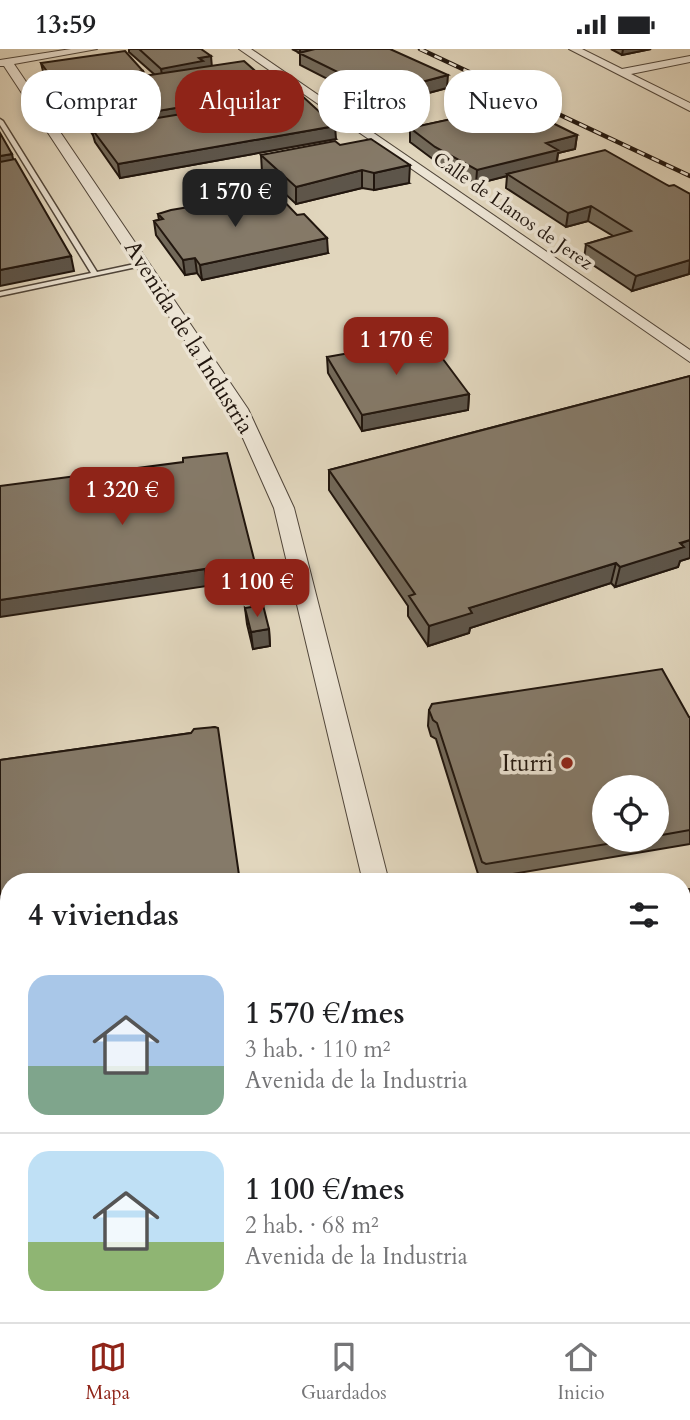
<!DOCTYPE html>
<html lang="es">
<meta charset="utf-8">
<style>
:root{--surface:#fff;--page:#f2f2f2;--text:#202124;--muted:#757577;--line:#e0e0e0;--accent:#8f2418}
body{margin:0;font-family:Cardo,serif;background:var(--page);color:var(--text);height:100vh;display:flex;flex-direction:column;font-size:26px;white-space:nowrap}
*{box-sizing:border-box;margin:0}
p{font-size:23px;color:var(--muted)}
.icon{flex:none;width:38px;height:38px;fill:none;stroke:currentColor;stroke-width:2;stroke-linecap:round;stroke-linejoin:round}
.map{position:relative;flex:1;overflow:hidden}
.details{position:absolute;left:0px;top:824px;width:691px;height:450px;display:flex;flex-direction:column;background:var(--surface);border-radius:28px 28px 0 0;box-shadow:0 4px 10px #0003}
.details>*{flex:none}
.top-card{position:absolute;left:21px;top:21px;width:649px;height:63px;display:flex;gap:14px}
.tools{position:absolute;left:592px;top:726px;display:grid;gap:14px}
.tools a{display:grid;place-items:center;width:77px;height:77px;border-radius:50%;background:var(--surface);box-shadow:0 4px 10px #0003;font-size:35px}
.price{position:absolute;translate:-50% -60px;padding:0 16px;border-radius:14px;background:var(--accent);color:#fff;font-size:23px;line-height:46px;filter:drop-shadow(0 2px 4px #0008)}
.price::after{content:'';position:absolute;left:50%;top:42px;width:21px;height:16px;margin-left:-10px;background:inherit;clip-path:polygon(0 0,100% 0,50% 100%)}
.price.active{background:#222;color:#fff}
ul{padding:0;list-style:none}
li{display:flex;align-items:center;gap:21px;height:175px;padding:0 28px}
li+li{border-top:2px solid var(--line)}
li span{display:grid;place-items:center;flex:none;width:196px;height:140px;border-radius:21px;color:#555}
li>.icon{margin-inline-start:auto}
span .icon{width:84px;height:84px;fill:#fffc;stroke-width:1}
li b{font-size:30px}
h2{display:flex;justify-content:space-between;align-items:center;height:84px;padding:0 28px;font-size:30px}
.tag{padding:0 24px;border-radius:28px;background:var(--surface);box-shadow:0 4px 10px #0003;font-size:24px;line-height:63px}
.tag.active{background:var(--accent);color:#fff}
.status{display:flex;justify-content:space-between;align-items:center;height:49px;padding:0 35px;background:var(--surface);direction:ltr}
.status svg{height:19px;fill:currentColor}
.menu{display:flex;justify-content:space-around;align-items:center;height:98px;border-top:2px solid var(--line);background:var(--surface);font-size:19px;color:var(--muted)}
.menu a{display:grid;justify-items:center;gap:4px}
.menu .active{color:var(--accent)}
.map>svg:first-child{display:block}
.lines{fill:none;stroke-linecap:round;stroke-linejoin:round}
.lane-casing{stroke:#51463a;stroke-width:3}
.street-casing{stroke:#51463a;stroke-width:2}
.lane{fill:#ece4d4;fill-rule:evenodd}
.street{fill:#ece4d4;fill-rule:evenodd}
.rail-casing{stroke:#21160e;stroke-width:4.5}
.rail{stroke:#ece4d4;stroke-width:2.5;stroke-dasharray:8;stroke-linecap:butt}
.wall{fill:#72695a;stroke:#21160e;stroke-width:2;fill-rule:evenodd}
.shaded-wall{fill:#5d554a;stroke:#21160e;stroke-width:2}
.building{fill:#857a69;stroke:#21160e;stroke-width:2}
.poi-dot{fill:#8f2418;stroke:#ece4d4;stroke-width:2.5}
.labels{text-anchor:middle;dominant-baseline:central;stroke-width:7;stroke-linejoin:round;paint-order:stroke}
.far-street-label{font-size:19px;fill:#21160e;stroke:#ece4d4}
.street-label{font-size:23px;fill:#21160e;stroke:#ece4d4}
.poi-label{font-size:23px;fill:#21160e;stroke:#ece4d4;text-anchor:end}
</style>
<div class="status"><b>13:59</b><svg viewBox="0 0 49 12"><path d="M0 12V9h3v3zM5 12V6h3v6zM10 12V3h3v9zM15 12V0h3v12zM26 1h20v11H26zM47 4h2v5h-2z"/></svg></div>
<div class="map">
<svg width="690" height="1273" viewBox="0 0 690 1273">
<rect width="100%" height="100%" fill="#e1d6bd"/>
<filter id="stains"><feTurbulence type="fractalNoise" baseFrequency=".00286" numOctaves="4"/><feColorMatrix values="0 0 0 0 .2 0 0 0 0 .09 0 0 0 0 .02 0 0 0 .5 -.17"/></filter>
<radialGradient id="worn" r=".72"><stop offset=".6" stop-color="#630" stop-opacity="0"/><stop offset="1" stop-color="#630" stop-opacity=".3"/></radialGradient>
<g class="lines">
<g class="lane-casing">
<path id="lane" d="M 0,70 L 3,72 L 97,223 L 144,213 L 147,215 L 146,216 L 0,247 L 0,243 L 91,224 L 0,76 Z
M 690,1063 L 690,1077 L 682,1078 L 682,1064 Z"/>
</g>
<g class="street-casing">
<path id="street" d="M 71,0 L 97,0 L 14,15 L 248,360 L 294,459 L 389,833 L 363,833 L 274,459 L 230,360 L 4,17 L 0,17 L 0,11 Z
M 239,0 L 251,0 L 690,301 L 690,313 Z
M 569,0 L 582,0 L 622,20 L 690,7 L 690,13 L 631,25 L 690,54 L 690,62 Z
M 465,1265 L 500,1265 L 502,1273 L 466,1273 Z"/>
</g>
<use href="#lane" class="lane"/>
<use href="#street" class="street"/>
<g class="rail-casing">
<path id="rail" d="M 420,0 L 690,127"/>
</g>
<use href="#rail" class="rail"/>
</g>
<path class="wall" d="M 129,0 L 201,0 L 211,17 L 278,42 L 278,49 L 336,90 L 120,129 L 95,93 L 93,86 L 85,75 L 82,62 L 100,59 L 92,48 L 91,43 L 59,48 L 44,26 L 41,14 L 143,22 L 144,27 L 155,26 L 129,3 Z
M 292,0 L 390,0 L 447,39 L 380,57 L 300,16 L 300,4 Z
M 611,0 L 651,0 L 622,6 Z
M 457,45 L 500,49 L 499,60 L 577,86 L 575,100 L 558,104 L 557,113 L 669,137 L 690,145 L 690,225 L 689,225 L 632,242 L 584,210 L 586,195 L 613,187 L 588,172 L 566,178 L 506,139 L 507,127 L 476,135 L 434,111 L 410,93 L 410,79 L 471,66 L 457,59 Z
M 340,96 L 409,134 L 374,141 L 362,139 L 296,155 L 262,123 L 261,106 Z
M 264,151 L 328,204 L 202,231 L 197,224 L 185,226 L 156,186 L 154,172 L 159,171 L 158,165 Z
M 327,308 L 469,345 L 468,361 L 362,382 L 328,324 Z
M 690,327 L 690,509 L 680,512 L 678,518 L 615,538 L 611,534 L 470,579 L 469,584 L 428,597 L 408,567 L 408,557 L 329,441 L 329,421 Z
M 245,559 L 269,580 L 270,597 L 253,600 L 247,575 Z
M 429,661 L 690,668 L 690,795 L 483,830 L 479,828 L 436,690 L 431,687 L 428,677 ZM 656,738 L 656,791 L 604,791 Z
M 215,678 L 9,833 L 9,893 L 0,894 L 0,711 L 191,684 Z
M 690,840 L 690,1038 L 682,1040 L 682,842 Z
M 619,1265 L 682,1265 L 690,1273 L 621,1273 Z"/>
<path class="shaded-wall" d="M 300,0 L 316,0 L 300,4 Z
M 623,0 L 651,0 L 622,6 Z
M 211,7 L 212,19 L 163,32 L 161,20 L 199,9 Z
M 143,22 L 144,34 L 90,35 L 91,43 L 59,48 L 56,35 Z
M 448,26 L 447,39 L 380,57 L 380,44 Z
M 278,42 L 278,55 L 92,80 L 93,87 L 91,73 Z
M 500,49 L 499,62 L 475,69 L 477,55 Z
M 335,77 L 336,90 L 120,129 L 118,115 Z
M 577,86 L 575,100 L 558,104 L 556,115 L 507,125 L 507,127 L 476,135 L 477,121 L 546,94 Z
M 12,105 L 15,119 L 0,121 L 0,107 Z
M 410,116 L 409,134 L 374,141 L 374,124 Z
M 362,121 L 362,139 L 296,155 L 296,138 Z
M 591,157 L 588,172 L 566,178 L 568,164 Z
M 327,189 L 328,204 L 202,231 L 200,216 Z
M 71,207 L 74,222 L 0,237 L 0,221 Z
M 195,209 L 197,224 L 185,226 L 183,211 Z
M 690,211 L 689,225 L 632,242 L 636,227 Z
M 469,345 L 468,361 L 362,382 L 362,366 Z
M 690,491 L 690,509 L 680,512 L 678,518 L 615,538 L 620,518 Z
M 616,514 L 611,534 L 470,579 L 469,584 L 428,597 L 429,577 L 469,559 Z
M 256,518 L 257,534 L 208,542 L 206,526 Z
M 205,520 L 207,537 L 0,568 L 0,551 Z
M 269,580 L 270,597 L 253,600 L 251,583 Z"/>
<path class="building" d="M 139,0 L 201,0 L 211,7 L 199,9 L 203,12 L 161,20 Z
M 315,0 L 390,0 L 448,26 L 380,44 L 299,4 Z
M 125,2 L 143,22 L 56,35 L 41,14 Z
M 244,12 L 278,42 L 91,73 L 82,62 L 108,58 L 90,35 Z
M 477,40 L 500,49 L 477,55 L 457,45 Z
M 300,45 L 335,77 L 118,115 L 92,80 Z
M 516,56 L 577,86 L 546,94 L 558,101 L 477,121 L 435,98 L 410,79 Z
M 0,84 L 12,105 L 0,107 Z
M 371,90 L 410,116 L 374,124 L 362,121 L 296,138 L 261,106 L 335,92 L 340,96 Z
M 605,101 L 669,137 L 674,136 L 690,145 L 690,211 L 636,227 L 586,195 L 631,182 L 591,157 L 568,164 L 507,125 Z
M 15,110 L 71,207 L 0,221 L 0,113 Z
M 260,146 L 264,151 L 280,148 L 297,166 L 304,165 L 327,189 L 200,216 L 195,209 L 183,211 L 154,172 L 163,170 L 158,165 L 171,161 Z
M 428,290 L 469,345 L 362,366 L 327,308 Z
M 690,327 L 690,491 L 680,494 L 684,498 L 620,518 L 616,514 L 469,559 L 472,564 L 429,577 L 409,547 L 415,545 L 329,421 Z
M 227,404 L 256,518 L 206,526 L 205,520 L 0,551 L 0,437 L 183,413 L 183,409 Z
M 263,556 L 269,580 L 251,583 L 245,559 Z
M 662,620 L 689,668 L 690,668 L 690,781 L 656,787 L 656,738 L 604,738 L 604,791 L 631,791 L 486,815 L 482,813 L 437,674 L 433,671 L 429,661 L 432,655 Z
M 215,678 L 218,679 L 240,833 L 9,833 L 9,877 L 0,879 L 0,711 L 191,684 L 194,680 Z
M 690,840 L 690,1027 L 682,1029 L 682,842 Z
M 9,1054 L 9,1265 L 232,1265 L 233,1273 L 0,1273 L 0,1056 Z
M 690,1162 L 690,1273 L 630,1273 L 628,1265 L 682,1265 L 682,1163 Z
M 296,1265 L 305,1265 L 307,1273 L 261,1273 Z"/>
<circle class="poi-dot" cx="567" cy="714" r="7"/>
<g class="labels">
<g class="far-street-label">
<text transform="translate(513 162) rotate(35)">Calle de Llanos de Jerez</text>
</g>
<g class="street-label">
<text transform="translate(189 288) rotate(58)">Avenida de la Industria</text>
</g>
<g class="poi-label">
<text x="553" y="714">Iturri</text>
</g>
</g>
<rect width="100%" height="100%" filter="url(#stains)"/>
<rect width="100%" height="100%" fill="url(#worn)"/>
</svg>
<div class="tools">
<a><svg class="icon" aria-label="locate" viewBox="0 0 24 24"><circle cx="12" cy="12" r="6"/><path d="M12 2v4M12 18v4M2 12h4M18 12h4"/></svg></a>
</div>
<b class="price active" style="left:235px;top:180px">1 570 €</b>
<b class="price" style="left:396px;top:328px">1 170 €</b>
<b class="price" style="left:122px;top:478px">1 320 €</b>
<b class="price" style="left:257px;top:570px">1 100 €</b>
<div class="top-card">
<a class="tag">Comprar</a>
<a class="tag active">Alquilar</a>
<a class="tag">Filtros</a>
<a class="tag">Nuevo</a>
</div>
<section class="details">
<h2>4 viviendas<svg class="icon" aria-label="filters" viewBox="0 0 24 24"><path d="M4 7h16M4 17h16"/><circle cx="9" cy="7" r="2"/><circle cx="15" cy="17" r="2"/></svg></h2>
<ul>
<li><span style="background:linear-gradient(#a9c7e8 65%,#7fa58c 0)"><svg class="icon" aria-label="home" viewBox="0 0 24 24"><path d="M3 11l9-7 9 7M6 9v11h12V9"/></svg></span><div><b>1 570 €/mes</b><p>3 hab. · 110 m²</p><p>Avenida de la Industria</p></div></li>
<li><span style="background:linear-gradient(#bfe0f5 65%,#8fb573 0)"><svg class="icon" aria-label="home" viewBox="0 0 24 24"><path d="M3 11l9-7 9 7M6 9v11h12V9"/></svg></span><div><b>1 100 €/mes</b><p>2 hab. · 68 m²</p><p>Avenida de la Industria</p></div></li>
</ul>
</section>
</div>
<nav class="menu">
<a class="active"><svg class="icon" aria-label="map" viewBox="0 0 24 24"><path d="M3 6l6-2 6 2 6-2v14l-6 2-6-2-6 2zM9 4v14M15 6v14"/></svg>Mapa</a>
<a><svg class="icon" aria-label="saved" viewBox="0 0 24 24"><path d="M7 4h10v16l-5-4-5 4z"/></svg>Guardados</a>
<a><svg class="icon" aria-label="home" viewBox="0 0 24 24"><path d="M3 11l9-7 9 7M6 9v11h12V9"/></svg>Inicio</a>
</nav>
